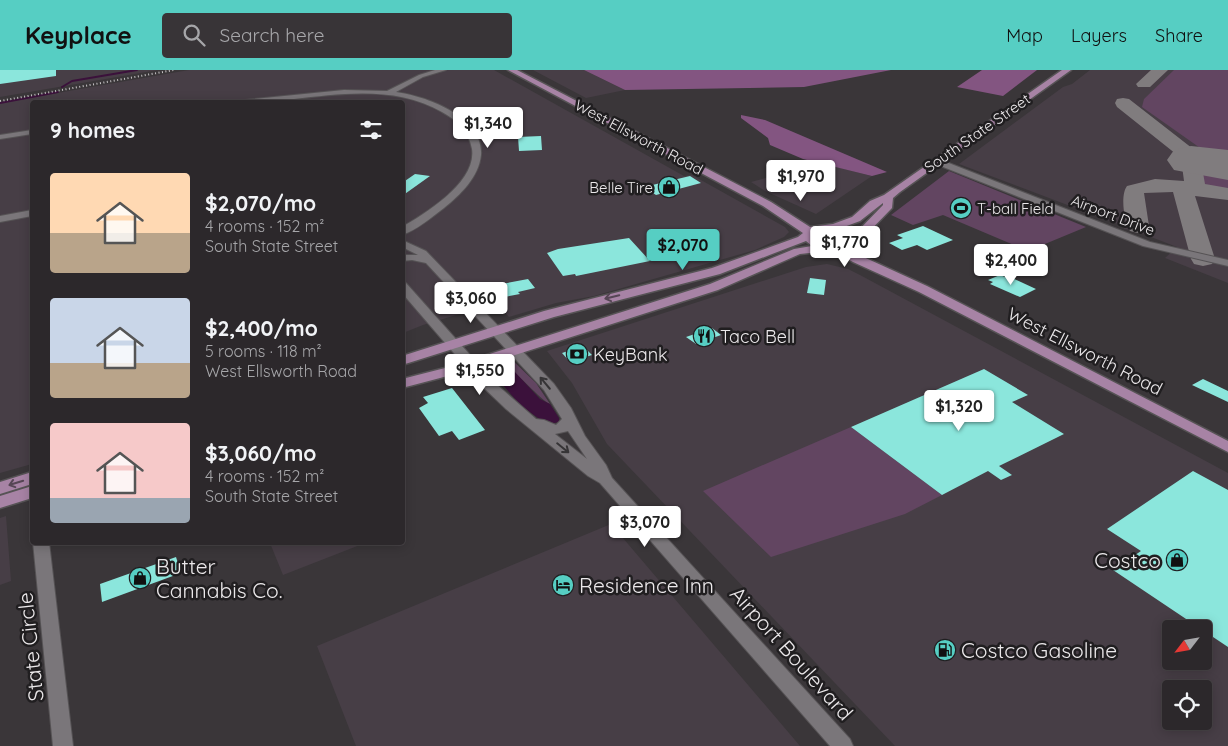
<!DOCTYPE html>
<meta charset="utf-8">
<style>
:root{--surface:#2c282b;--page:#383437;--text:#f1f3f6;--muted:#a6a6a9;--line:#484447;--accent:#56cec3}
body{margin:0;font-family:Quicksand,sans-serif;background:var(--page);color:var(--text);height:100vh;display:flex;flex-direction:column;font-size:19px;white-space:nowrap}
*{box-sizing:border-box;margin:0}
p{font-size:16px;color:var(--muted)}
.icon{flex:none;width:28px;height:28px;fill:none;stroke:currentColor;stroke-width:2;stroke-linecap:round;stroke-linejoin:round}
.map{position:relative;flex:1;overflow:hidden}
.details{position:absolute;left:30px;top:30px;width:375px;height:445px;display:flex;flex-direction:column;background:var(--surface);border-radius:5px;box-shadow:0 2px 12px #0003,0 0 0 1px var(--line)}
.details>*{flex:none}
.needle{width:32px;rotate:239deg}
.controls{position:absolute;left:1162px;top:550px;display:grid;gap:10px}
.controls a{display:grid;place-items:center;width:50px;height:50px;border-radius:5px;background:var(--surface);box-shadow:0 2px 12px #0003,0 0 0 1px var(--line);font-size:25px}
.price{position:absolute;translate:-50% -42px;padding:0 11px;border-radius:5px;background:#fff;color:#222;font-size:16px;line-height:32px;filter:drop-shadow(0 1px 2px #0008)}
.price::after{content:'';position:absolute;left:50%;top:30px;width:15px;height:11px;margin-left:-8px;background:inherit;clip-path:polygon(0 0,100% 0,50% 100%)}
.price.selected{background:var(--accent);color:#111}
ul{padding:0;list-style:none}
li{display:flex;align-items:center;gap:15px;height:125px;padding:0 20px}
li span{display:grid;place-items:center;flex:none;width:140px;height:100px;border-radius:5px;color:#555}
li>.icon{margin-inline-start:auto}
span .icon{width:60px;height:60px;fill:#fffc;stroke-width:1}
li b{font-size:21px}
h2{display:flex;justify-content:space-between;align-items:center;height:60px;padding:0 20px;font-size:21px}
header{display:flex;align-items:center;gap:30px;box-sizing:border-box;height:70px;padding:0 25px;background:var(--accent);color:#111}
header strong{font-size:24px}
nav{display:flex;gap:28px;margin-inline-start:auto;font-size:18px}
.search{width:350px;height:45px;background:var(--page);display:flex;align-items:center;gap:12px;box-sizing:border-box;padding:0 18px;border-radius:5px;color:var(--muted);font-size:19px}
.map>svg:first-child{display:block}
.built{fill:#473e46;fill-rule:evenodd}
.green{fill:#624561}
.forest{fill:#835581}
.water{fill:#3b113b}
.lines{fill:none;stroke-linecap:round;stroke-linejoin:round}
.stream{stroke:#3b113b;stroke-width:2}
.taxiway{fill:#807c7e;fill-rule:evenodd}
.runway{fill:#807c7e;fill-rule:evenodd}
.building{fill:#8be6dc}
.minor-casing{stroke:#565355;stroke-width:2}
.major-casing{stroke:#565355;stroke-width:3}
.minor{fill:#7a767a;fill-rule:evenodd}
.major{fill:#a783a5;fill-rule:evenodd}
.rail{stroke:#c5c2c4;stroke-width:2;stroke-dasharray:1 2.5;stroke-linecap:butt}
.oneway{stroke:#564655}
.oneway2{stroke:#363436}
.labels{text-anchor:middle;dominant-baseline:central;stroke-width:5;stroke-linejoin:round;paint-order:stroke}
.far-street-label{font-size:15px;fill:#ebe8ea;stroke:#201e20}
.far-poi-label{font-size:15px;fill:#ebe8ea;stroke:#201e20;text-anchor:end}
.poi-label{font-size:18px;fill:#ebe8ea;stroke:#201e20;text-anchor:start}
.street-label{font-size:18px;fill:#ebe8ea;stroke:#201e20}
.near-poi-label{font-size:21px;fill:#ebe8ea;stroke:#201e20;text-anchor:start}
.near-street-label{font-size:21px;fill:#ebe8ea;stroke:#201e20}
</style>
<header>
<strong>Keyplace</strong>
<div class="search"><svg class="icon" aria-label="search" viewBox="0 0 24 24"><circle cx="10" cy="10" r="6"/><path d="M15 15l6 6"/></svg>Search here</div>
<nav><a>Map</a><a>Layers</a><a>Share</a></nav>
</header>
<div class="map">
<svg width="1228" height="676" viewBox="0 0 1228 676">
<rect width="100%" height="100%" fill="#3a3639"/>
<path class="built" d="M 0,0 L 158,0 L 0,27 Z
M 189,0 L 494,0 L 684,106 L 692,105 L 785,157 L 789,162 L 784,167 L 755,180 L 594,226 L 556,233 L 509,247 L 496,233 L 423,255 L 403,263 L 402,32 L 32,32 L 32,394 L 0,403 L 0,33 Z
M 533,0 L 584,0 L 625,20 L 586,28 Z
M 1090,0 L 1228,0 L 1228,213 L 1165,188 L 1177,177 L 1133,160 L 1124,159 L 1123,156 L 959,94 L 1063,17 L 1072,14 Z
M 821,93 L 872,106 L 816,144 L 765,121 L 751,112 Z
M 827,194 L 848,199 L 860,205 L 1228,403 L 1228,676 L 895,676 L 607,374 L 572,313 L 547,281 L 806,197 ZM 1171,559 L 1204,559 L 1204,591 L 1171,591 ZM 1171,619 L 1204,619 L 1204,651 L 1171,651 Z
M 6,446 L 11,511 L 0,515 L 0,448 Z
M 611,454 L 800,676 L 356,676 L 317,576 Z
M 270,473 L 365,473 L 283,505 Z"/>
<path class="green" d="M 1174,0 L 1228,0 L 1228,86 L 1203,80 L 1142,37 L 1144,29 Z
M 1204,98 L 1228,100 L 1228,122 L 1210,117 L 1199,110 L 1196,100 Z
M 949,101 L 1086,157 L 1028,181 L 943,145 L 913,155 L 891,145 Z
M 508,286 L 536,313 L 550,334 C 536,327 515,297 503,298 C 500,298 495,301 492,302 L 485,294 Z
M 851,357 L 942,425 L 905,444 L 771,487 L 703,421 Z"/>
<path class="forest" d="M 584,0 L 891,0 L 804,17 L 625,20 Z
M 982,0 L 1037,0 L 1003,26 L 957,17 Z
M 741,45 L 765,50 L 887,102 L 872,106 L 803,89 L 770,75 L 768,68 L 741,48 Z"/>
<path class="water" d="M 503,298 L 514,301 L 540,329 L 550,334 L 559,348 L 559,352 L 549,354 L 545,353 L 520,335 L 492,302 Z"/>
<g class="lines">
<path class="stream" d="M 62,17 L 72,11 L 137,0
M 0,33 L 58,22"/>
<path class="taxiway" d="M 1151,0 L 1168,0 L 1150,17 L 1138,17 L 1136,14 Z
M 1123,28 L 1129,29 L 1197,82 L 1200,86 L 1205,114 L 1228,118 L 1228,130 L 1195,126 L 1215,189 L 1212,194 L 1203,196 L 1194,194 L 1191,189 L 1173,122 L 1144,123 L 1149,156 L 1146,161 L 1138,163 L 1130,161 C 1124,152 1120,125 1127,116 L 1155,109 L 1184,111 L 1181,88 L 1117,37 L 1115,33 L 1117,29 Z"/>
<path class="runway" d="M 1191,76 L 1228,80 L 1228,110 L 1174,100 L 1167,90 L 1174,80 Z"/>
</g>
<path class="building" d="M 0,0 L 56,0 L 56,6 L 0,14 Z
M 541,66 L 542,80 L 519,81 L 518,67 Z
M 415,104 L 430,106 L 402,126 L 402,113 Z
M 690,106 L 701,113 L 656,125 L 644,117 Z
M 923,156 L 953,170 L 927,180 L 917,175 L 902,180 L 889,173 L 903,168 L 897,165 Z
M 629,168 L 650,191 L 576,206 L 575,204 L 563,206 L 547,183 L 558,179 Z
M 1000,205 L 1005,207 L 1008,206 L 1036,219 L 1020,227 L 990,214 L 993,212 L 988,210 Z
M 810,208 L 826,210 L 824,225 L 807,223 Z
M 528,209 L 535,218 L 518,222 L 520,224 L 504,227 L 496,215 Z
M 712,258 L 721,265 L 696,274 L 686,267 Z
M 583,276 L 592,285 L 570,292 L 562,283 Z
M 984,299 L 1028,325 L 1012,332 L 1064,364 L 999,396 L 1012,405 L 1001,410 L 988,401 L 942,425 L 851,357 Z
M 1203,309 L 1228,321 L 1228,332 L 1192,315 Z
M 452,318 L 485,360 L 459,370 L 452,361 L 439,366 L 419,338 L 428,333 L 423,327 Z
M 1193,401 L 1228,420 L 1228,577 L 1204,561 L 1204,559 L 1201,559 L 1113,500 L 1141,481 L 1107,459 Z
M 176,487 L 181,503 L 102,532 L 100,514 Z"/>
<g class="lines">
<g class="minor-casing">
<path id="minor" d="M 435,0 L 446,0 L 423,7 L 396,22 C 426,26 484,47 481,85 C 479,107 460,125 444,138 C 432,147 417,160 402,165 L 402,157 C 426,143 477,112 472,79 C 469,62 457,50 442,42 C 398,16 343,23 294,29 C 277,31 258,34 241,32 L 245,30 L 344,20 L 387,21 L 419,5 Z
M 32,60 L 32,64 L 0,69 L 0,65 Z
M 936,88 L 1150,172 L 1228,190 L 1228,196 L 1143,176 L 933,93 L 932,91 Z
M 32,140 L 32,146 L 0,152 L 0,146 Z
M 402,170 L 426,181 L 554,314 L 571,338 L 585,366 L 606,395 L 612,408 L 850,669 L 853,676 L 830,676 L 600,413 L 588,406 L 506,339 L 485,319 L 402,223 L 402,212 L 406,213 L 495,313 L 536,349 L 544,350 L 556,355 L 562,349 L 544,320 L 426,193 L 412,190 L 402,191 L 402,185 L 418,185 L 402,177 ZM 568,361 L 587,389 L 555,364 Z
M 33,472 L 49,472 L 73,676 L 53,676 Z"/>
</g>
<g class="major-casing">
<path id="major" d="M 508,0 L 517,0 L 771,132 L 810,157 L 833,154 L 852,147 L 870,131 L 884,125 L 1062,0 L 1071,0 L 900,122 L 893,128 L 892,138 L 858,173 L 846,179 L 927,216 L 1228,371 L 1228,382 L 919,222 L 853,192 L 833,181 L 828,181 L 800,184 L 718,220 L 459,303 L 402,318 L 402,309 L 449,297 L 710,214 L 794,179 L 812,176 L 806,171 L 720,204 L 554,247 L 402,295 L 402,286 L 544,241 L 712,198 L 798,167 L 803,163 L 763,136 ZM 883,133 L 883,135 L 856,163 L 844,157 L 860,151 ZM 833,160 L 842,163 L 849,169 C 838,177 824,175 814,166 L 814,164 L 819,161 Z
M 32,402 L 32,414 L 0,424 L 0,412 Z
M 32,416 L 32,428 L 0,438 L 0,426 Z"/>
</g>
<use href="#minor" class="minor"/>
<use href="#major" class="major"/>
<path class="rail" d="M 0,31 L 174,0"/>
</g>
<defs><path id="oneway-shaft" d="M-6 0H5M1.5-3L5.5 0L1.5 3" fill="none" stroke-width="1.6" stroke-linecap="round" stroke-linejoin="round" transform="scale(1.25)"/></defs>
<g class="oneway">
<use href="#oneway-shaft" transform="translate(612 227) rotate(166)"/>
<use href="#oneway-shaft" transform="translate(16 413) rotate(163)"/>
</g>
<g class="oneway2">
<use href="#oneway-shaft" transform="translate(545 313) rotate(-130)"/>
<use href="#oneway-shaft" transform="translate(563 378) rotate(39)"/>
</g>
<defs>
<g id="shop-disc" transform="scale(1.125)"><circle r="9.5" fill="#56cec3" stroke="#201e20"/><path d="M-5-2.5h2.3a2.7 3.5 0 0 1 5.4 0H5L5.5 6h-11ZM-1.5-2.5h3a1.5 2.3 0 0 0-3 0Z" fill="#111"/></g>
<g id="stadium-disc" transform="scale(1.125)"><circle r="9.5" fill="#56cec3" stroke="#201e20"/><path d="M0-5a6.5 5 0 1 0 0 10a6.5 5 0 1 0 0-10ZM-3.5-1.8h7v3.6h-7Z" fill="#111"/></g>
<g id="restaurant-disc" transform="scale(1.125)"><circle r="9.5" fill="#56cec3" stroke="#201e20"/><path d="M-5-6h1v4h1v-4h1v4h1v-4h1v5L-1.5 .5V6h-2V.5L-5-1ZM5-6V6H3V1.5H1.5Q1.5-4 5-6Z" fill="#111"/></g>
<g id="bank-disc" transform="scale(1.125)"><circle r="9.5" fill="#56cec3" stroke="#201e20"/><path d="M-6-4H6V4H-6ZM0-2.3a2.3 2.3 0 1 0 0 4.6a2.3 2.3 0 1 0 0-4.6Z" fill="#111"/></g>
<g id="hotel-disc" transform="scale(1.125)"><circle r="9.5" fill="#56cec3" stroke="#201e20"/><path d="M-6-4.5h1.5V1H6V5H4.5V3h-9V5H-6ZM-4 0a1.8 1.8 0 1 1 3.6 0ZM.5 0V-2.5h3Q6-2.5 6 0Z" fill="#111"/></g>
<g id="fuel-disc" transform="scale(1.125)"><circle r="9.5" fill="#56cec3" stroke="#201e20"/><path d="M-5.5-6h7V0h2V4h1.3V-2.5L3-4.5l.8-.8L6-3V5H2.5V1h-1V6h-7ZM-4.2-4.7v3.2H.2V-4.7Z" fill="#111"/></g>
</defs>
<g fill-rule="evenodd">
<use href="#shop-disc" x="669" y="117"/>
<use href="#stadium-disc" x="961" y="138"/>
<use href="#restaurant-disc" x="704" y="266"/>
<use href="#bank-disc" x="577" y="284"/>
<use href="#shop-disc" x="1177" y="490"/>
<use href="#shop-disc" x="140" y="508"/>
<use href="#hotel-disc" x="563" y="515"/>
<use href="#fuel-disc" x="945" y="580"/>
</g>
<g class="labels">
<g class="far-street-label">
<text transform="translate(977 63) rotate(-35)">South State Street</text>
<text transform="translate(639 67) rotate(28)">West Ellsworth Road</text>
<text transform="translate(1113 145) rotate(21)">Airport Drive</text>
</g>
<g class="far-poi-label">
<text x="653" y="117">Belle Tire</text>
<text x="977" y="138" text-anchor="start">T-ball Field</text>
</g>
<g class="poi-label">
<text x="720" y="266">Taco Bell</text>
<text x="593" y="284">KeyBank</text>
</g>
<g class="street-label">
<text transform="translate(1085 281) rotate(27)">West Ellsworth Road</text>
</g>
<g class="near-poi-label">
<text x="1161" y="490" text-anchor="end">Costco</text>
<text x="156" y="496">Butter<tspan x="156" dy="24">Cannabis Co.</tspan></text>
<text x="579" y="515">Residence Inn</text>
<text x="961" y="580">Costco Gasoline</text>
</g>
<g class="near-street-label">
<text transform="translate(30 577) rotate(-96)">State Circle</text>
<text transform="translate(792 583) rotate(48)">Airport Boulevard</text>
</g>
</g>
</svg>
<div class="controls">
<a><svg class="needle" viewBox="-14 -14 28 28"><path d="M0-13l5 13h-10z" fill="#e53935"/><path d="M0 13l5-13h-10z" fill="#a6a6a9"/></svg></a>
<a><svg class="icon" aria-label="locate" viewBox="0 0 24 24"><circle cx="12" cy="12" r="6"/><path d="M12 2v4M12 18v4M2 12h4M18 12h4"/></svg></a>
</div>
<b class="price" style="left:488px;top:79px">$1,340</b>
<b class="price" style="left:801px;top:132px">$1,970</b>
<b class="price" style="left:845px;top:198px">$1,770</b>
<b class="price selected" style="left:683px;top:201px">$2,070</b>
<b class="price" style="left:1011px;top:216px">$2,400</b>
<b class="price" style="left:471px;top:254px">$3,060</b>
<b class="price" style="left:480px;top:326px">$1,550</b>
<b class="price" style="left:959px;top:362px">$1,320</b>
<b class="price" style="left:645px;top:478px">$3,070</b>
<section class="details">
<h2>9 homes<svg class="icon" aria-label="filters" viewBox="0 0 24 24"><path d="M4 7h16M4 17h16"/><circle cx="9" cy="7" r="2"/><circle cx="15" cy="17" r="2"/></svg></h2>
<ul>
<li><span style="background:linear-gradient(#ffd9b3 60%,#b9a48a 0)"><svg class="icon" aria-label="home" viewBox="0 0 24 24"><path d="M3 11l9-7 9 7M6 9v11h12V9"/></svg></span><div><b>$2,070/mo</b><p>4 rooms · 152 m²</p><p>South State Street</p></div></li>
<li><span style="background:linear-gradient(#c9d6e8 65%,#b9a48a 0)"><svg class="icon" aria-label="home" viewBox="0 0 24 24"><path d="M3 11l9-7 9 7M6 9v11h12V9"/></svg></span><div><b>$2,400/mo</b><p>5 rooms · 118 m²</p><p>West Ellsworth Road</p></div></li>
<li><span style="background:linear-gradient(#f6c9c9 75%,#9aa5b1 0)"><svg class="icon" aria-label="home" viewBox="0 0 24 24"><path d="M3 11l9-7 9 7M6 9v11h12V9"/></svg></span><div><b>$3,060/mo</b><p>4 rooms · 152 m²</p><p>South State Street</p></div></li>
</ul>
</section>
</div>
